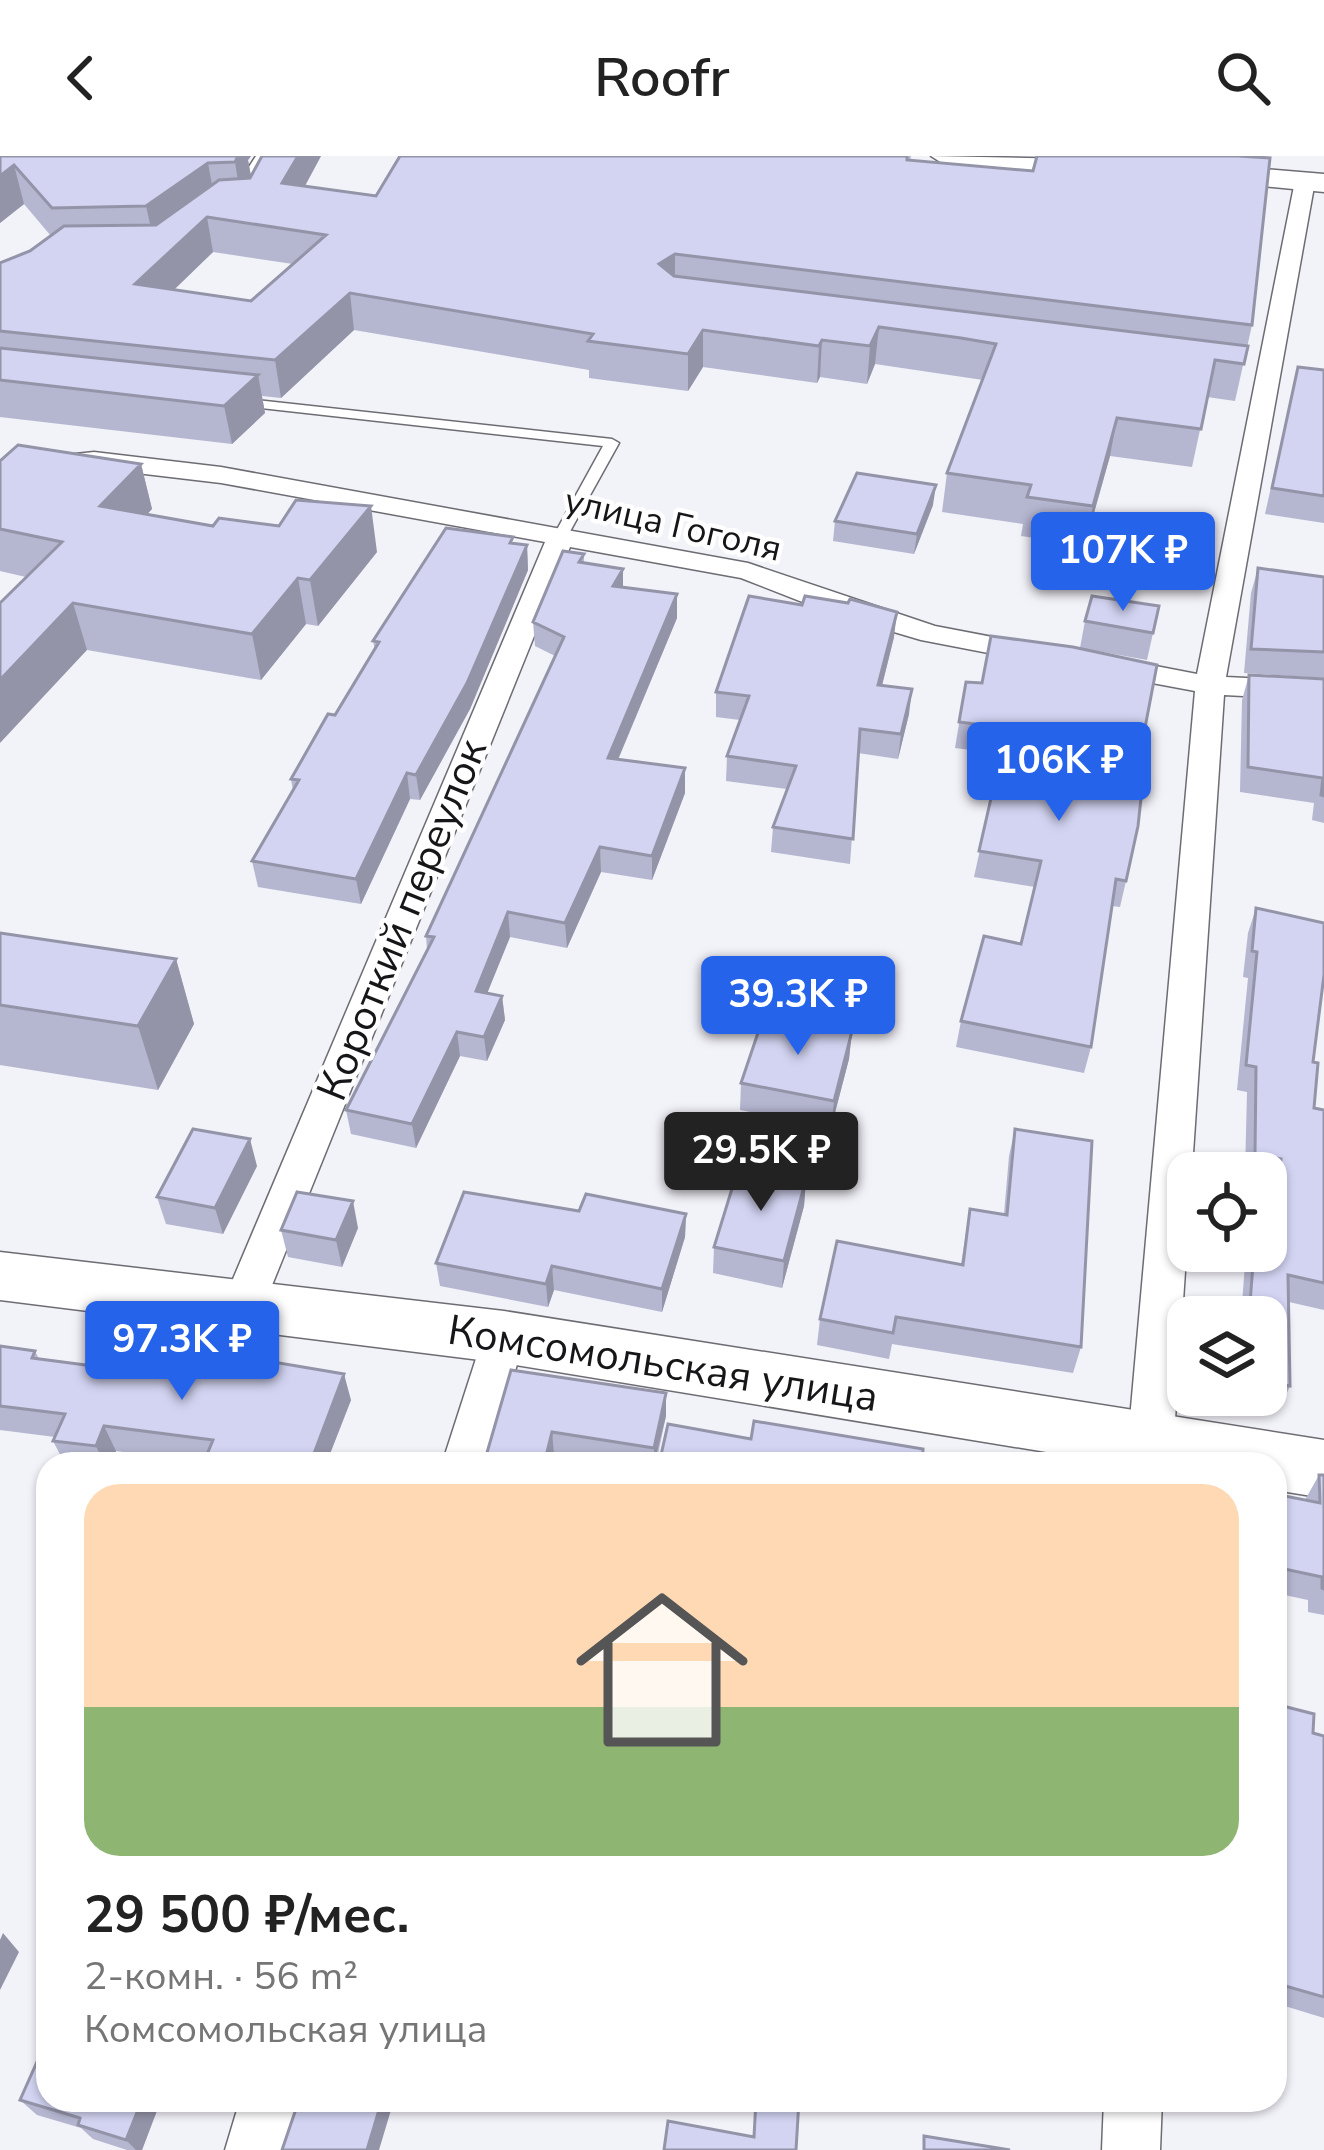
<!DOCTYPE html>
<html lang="ru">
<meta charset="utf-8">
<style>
:root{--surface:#fff;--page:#f2f2f2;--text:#222;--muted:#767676;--accent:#2563eb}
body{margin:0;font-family:"Nunito Sans",sans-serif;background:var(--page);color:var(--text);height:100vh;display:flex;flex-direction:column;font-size:45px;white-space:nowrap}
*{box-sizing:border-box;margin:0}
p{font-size:39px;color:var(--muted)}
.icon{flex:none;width:66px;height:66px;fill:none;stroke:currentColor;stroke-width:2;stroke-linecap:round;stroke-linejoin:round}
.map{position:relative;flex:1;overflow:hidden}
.details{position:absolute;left:36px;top:1296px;width:1251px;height:660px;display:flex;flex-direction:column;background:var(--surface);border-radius:36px;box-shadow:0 3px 9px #0004}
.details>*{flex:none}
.controls{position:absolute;left:1167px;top:996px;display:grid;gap:24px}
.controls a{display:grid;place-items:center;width:120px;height:120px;border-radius:24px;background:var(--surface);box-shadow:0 3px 9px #0004;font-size:60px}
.price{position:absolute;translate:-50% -102px;padding:0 27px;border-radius:12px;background:var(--accent);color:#fff;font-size:39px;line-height:78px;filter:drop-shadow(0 3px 6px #0008)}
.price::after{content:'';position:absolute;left:50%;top:72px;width:36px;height:27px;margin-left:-18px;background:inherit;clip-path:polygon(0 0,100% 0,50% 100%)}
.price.on{background:#222;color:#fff}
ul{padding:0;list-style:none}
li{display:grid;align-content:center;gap:24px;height:636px;padding:0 48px}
li span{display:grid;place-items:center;height:372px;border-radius:36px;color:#555}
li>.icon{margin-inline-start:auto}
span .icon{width:216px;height:216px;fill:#fffc;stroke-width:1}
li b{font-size:51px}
header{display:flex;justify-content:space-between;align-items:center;height:156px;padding:0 48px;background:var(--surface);font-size:54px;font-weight:600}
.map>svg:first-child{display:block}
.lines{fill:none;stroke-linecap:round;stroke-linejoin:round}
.lane-casing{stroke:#6d6c73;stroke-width:3}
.street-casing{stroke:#6d6c73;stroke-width:3}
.secondary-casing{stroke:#6d6c73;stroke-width:3}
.lane{fill:#fff;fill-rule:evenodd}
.street{fill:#fff;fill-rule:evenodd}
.secondary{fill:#fff;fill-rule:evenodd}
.wall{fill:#b5b6d0;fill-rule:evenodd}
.shaded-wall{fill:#9494a9}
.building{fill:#d3d4f2;stroke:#9494a9;stroke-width:3;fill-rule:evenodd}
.labels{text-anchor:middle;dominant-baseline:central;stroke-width:9;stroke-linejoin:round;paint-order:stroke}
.far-street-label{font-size:36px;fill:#161618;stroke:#fff}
.street-label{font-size:42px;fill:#161618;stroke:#fff}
</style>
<header><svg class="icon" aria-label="back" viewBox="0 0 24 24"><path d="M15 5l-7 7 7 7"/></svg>Roofr<svg class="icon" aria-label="search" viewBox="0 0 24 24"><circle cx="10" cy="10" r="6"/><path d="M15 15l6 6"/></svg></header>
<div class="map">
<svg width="1324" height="1994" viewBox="0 0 1324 1994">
<rect width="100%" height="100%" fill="#f2f2f9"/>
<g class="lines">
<g class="lane-casing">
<path id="lane" d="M 256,0 L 266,0 L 256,15 L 269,21 L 257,37 L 252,34 L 258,23 L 245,17 Z
M 239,242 L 612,283 L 619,287 L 568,379 L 561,383 L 554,379 L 603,290 L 234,249 L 232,246 Z"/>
</g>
<g class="street-casing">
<path id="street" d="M 1305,19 L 1315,25 L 1226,521 L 1324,526 L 1324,544 L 1224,539 L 1172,1308 L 1126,1308 L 1195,535 L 1104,518 L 1089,509 L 1104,500 L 1197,518 L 1295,25 Z
M 94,296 L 221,311 L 748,407 L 935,470 L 1050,492 L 1055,498 L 1040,507 L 921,484 L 833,458 L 741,422 L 570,391 L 264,1149 L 258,1161 L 243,1166 L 228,1161 L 222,1149 L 545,386 L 221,327 L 94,312 L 0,322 L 0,306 Z
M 504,1163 L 519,1169 L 525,1181 L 488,1308 L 442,1308 L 483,1181 L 489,1169 Z
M 240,1944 L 298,1944 L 283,1994 L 225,1994 Z
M 1104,1944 L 1162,1944 L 1160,1994 L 1102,1994 Z"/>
</g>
<g class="secondary-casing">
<path id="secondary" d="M 931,0 L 1120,4 L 1124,10 L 1110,19 L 945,9 Z
M 1191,7 L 1324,18 L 1324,36 L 1181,22 L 1176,16 Z
M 0,1096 L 504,1155 L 1324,1284 L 1324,1342 L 1275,1334 L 1275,1308 L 1119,1308 L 504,1207 L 0,1144 Z"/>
</g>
<use href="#lane" class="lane"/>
<use href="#street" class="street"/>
<use href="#secondary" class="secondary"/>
</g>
<path class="wall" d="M 0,0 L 251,0 L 248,4 L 251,21 L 261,0 L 321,0 L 305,30 L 376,40 L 400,0 L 911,0 L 910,4 L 1033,15 L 1037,0 L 1265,0 L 1252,169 L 1235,245 L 1207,241 L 1192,311 L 1110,300 L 1085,389 L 1021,380 L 1023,368 L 942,356 L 947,317 L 983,224 L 875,208 L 867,228 L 820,221 L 817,227 L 703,211 L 688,235 L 589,222 L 589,214 L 354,174 L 281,242 L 262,240 L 265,257 L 232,288 L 0,261 L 0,107 L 30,95 L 51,80 L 24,48 L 0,67 ZM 213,96 L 293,108 L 251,145 L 174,133 Z
M 1298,211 L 1324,214 L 1324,367 L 1265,358 Z
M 0,305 L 141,308 L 152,353 L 147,358 L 377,396 L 318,470 L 306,468 L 261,524 L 87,494 L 26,421 L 0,415 Z
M 933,349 L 914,398 L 833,385 L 835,365 Z
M 513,387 L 527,389 L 528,414 L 470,553 L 420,644 L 410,643 L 361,748 L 258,731 L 252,705 L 293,635 L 291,623 L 335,559 L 375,494 L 373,485 Z
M 584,398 L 584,407 L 677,462 L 618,604 L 685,637 L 652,724 L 601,716 L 567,792 L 510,781 L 487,837 L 502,840 L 505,864 L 487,905 L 460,900 L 416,992 L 351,978 L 346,954 L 427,793 L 426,780 L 555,500 L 535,490 L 533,466 Z
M 1258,412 L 1324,421 L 1324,522 L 1244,517 L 1251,437 Z
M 1159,450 L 1147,504 L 1080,492 L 1085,465 Z
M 894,481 L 882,529 L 909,558 L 898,603 L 858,597 L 850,708 L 771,696 L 773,671 L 787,633 L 726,625 L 727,600 L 740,564 L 716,561 L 716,536 Z
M 1249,519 L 1324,523 L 1324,667 L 1312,664 L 1314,647 L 1240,636 L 1242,544 Z
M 966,526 L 1144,577 L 1126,725 L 1120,751 L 1112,750 L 1091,891 L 1084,917 L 956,891 L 961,865 L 1021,788 L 1035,731 L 974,721 L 1001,598 L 955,592 Z
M 1256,752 L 1313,906 L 1314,952 L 1324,954 L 1324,1154 L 1289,1146 L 1290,1230 L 1279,1254 L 1227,1245 L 1227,1239 L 1266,1239 L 1266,1161 L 1237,1161 L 1241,1161 L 1246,1095 L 1266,1095 L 1271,1028 L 1266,1027 L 1266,1017 L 1245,1017 L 1247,936 L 1237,934 L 1248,822 L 1243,821 L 1248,777 Z
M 0,777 L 176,803 L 194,868 L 158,934 L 0,909 Z
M 852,875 L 849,903 L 831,972 L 740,954 L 741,927 Z
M 1015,973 L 1081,1191 L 1073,1217 L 892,1188 L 889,1203 L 817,1189 L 820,1163 L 961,1108 L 970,1053 L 1004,1058 L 1009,1000 Z
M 257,1010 L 223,1078 L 166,1068 L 157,1041 Z
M 806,1023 L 804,1050 L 782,1132 L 713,1117 L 714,1091 Z
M 579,1055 L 686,1058 L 685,1081 L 662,1156 L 554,1134 L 548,1151 L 440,1130 L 436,1107 Z
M 358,1072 L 342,1111 L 288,1101 L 281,1074 Z
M 0,1190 L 35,1195 L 39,1203 L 351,1244 L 326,1308 L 203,1308 L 204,1307 L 116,1295 L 110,1308 L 65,1308 L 53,1285 L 55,1281 L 0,1274 Z
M 511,1214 L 666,1237 L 666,1260 L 656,1308 L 616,1308 L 554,1298 L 552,1308 L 484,1308 Z
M 1319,1319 L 1324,1319 L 1324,1459 L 1308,1456 L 1308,1444 L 1275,1437 L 1275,1338 L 1305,1344 Z
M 1275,1548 L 1313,1577 L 1324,1580 L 1324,1862 L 1275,1847 Z
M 20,1944 L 161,1944 L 142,1994 L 127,1994 L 93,1983 L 81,1972 L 37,1959 Z"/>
<path class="shaded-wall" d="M 238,0 L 251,0 L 248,4 L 252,25 L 241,44 L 235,6 Z
M 298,0 L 321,0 L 288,61 L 282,27 Z
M 208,7 L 215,45 L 155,90 L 146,50 Z
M 14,9 L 24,48 L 0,67 L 0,20 Z
M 207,61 L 213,96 L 143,164 L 135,128 Z
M 675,98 L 675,134 L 659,108 Z
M 350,137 L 354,174 L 281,242 L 275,204 Z
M 879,171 L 875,208 L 867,228 L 870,190 Z
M 703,174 L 703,211 L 688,235 L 688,198 Z
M 822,184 L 820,221 L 817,227 L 819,190 Z
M 258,219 L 265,257 L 232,288 L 224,250 Z
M 1117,262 L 1110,300 L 1085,389 L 1093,350 Z
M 141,308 L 152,353 L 112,395 L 100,350 Z
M 936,329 L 933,349 L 914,398 L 917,378 Z
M 371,350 L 377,396 L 318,470 L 310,424 Z
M 527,389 L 528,414 L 470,553 L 420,644 L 416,619 Z
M 623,413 L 623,437 L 613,430 Z
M 298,422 L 306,468 L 261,524 L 252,478 Z
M 677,438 L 677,462 L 608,627 L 608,602 Z
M 73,447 L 87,494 L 0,587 L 0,524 Z
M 897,456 L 894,481 L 876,554 L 878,529 Z
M 912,533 L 909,558 L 898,603 L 901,578 Z
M 685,612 L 685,637 L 652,724 L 652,700 Z
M 407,617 L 410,643 L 361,748 L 356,723 Z
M 600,691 L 601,716 L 567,792 L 565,767 Z
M 508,756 L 510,781 L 478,860 L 476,835 Z
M 176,803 L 194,868 L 158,934 L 138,870 Z
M 502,840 L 505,864 L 487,905 L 484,881 Z
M 852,875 L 849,903 L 831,972 L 834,945 Z
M 457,876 L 460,900 L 416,992 L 412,968 Z
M 250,983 L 257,1010 L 223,1078 L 215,1052 Z
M 806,1023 L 804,1050 L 782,1132 L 784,1105 Z
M 353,1045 L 358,1072 L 342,1111 L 336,1084 Z
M 686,1058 L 685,1081 L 662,1156 L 662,1133 Z
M 552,1110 L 554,1134 L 548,1151 L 546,1128 Z
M 344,1218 L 351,1244 L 326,1308 L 310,1308 Z
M 666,1237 L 666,1260 L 654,1308 L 654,1292 Z
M 104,1270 L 116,1295 L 110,1308 L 104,1308 L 96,1290 Z
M 552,1276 L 554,1298 L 552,1308 L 544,1308 Z
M 3,1777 L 19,1796 L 0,1834 L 0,1784 Z
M 142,1944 L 161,1944 L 142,1994 L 136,1994 L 126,1984 Z
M 382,1944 L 394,1944 L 379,1994 L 367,1994 Z"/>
<path class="building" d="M 0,0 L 238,0 L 235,6 L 208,7 L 146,50 L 52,52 L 14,9 L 0,20 Z
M 262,0 L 298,0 L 282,27 L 376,40 L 400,0 L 907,0 L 907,4 L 1033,15 L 1037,0 L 1238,0 L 1270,2 L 1252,169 L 675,98 L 659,108 L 674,120 L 1248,190 L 1244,208 L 1215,204 L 1201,273 L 1117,262 L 1093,350 L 1027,341 L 1031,329 L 947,317 L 996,188 L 961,182 L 879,171 L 870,190 L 822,184 L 819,190 L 703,174 L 688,198 L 588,185 L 593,178 L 350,137 L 275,204 L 0,175 L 0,107 L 2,106 L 30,95 L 64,70 L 156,69 L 219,24 L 250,22 ZM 207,61 L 326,79 L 251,145 L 135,128 Z
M 0,192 L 258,219 L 224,250 L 0,224 Z
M 1298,211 L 1324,214 L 1324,340 L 1272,332 Z
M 18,289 L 141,308 L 100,350 L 213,370 L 219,362 L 279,370 L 296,344 L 371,350 L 310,424 L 298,422 L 252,478 L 73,447 L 0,524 L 0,447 L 62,386 L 0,373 L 0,305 Z
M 857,317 L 936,329 L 917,378 L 835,365 Z
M 446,372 L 513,381 L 510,387 L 527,389 L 467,527 L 416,619 L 407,617 L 356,723 L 252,705 L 299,624 L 291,623 L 328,558 L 335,559 L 379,486 L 373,485 Z
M 563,395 L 584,398 L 579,406 L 623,413 L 613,430 L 677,438 L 608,602 L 685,612 L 652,700 L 600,691 L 565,767 L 508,756 L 476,835 L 502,840 L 484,881 L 457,876 L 412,968 L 346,954 L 434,781 L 426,780 L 564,481 L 533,466 Z
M 1258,412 L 1324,421 L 1324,496 L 1251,493 Z
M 749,440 L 802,449 L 805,440 L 848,447 L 850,443 L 897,456 L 878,529 L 912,533 L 901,578 L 860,573 L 853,683 L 773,671 L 796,610 L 727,600 L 749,540 L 716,536 Z
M 1092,440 L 1159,450 L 1153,477 L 1085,465 Z
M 991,480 L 1073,491 L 1157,509 L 1144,577 L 1148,578 L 1138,670 L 1126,725 L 1116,723 L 1091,891 L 961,865 L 984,780 L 1021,788 L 1041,705 L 979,695 L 1007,572 L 959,566 L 966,526 L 982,527 Z
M 1249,519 L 1324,523 L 1324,640 L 1321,639 L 1323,622 L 1248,611 Z
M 1256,752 L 1324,767 L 1324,819 L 1313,906 L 1318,907 L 1314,952 L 1324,954 L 1324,1127 L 1288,1119 L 1290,1230 L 1266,1226 L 1266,1161 L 1249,1161 L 1254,1095 L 1266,1095 L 1266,1054 L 1276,1055 L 1281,1003 L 1255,998 L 1256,911 L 1246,909 L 1257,796 L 1252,795 Z
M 0,777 L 176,803 L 138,870 L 0,849 Z
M 764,859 L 852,875 L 834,945 L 741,927 Z
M 193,973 L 250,983 L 215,1052 L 157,1041 Z
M 1015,973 L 1092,985 L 1081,1191 L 896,1161 L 893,1177 L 820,1163 L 837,1085 L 963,1109 L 970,1053 L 1007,1059 Z
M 739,1010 L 806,1023 L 784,1105 L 714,1091 Z
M 297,1036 L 353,1045 L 336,1084 L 281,1074 Z
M 464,1036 L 579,1055 L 586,1038 L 686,1058 L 662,1133 L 552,1110 L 546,1128 L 436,1107 Z
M 0,1190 L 35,1195 L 32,1202 L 155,1218 L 163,1198 L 246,1209 L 249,1202 L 344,1218 L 310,1308 L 203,1308 L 213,1284 L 104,1270 L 96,1290 L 53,1285 L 65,1258 L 0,1250 Z
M 511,1214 L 666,1237 L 654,1292 L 552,1276 L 544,1308 L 484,1307 Z
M 754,1265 L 923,1293 L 922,1308 L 659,1308 L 668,1268 L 751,1283 Z
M 1319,1319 L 1324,1319 L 1324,1433 L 1322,1432 L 1322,1421 L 1275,1411 L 1275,1338 L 1320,1347 Z
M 1275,1548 L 1314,1558 L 1313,1577 L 1324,1580 L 1324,1841 L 1275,1827 Z
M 48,1702 L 48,1722 L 39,1720 Z
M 48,1881 L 48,1944 L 142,1944 L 126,1984 L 78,1969 L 80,1962 L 20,1944 Z
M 299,1944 L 382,1944 L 367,1994 L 282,1994 Z
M 756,1944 L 799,1944 L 796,1994 L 664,1994 L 668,1965 L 754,1981 Z
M 924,1980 L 1010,1994 L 924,1994 Z"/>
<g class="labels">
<g class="far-street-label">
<text transform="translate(673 369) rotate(13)">улица Гоголя</text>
</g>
<g class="street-label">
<text transform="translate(402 764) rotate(-68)">Короткий переулок</text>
<text transform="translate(663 1208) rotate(9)">Комсомольская улица</text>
</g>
</g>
</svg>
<div class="controls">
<a><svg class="icon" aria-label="locate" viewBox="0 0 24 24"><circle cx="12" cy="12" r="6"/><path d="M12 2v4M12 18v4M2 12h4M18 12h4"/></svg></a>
<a><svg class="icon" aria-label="layers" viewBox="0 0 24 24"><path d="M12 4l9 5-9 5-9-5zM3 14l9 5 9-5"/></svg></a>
</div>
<b class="price" style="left:1123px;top:458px">107K ₽</b>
<b class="price" style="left:1059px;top:668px">106K ₽</b>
<b class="price" style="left:798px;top:902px">39.3K ₽</b>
<b class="price on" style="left:761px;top:1058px">29.5K ₽</b>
<b class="price" style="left:182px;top:1247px">97.3K ₽</b>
<section class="details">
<ul>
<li><span style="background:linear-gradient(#ffd9b3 60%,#8fb573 0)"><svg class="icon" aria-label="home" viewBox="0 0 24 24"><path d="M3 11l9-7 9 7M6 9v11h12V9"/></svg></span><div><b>29 500 ₽/мес.</b><p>2-комн. · 56 m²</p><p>Комсомольская улица</p></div></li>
</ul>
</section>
</div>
